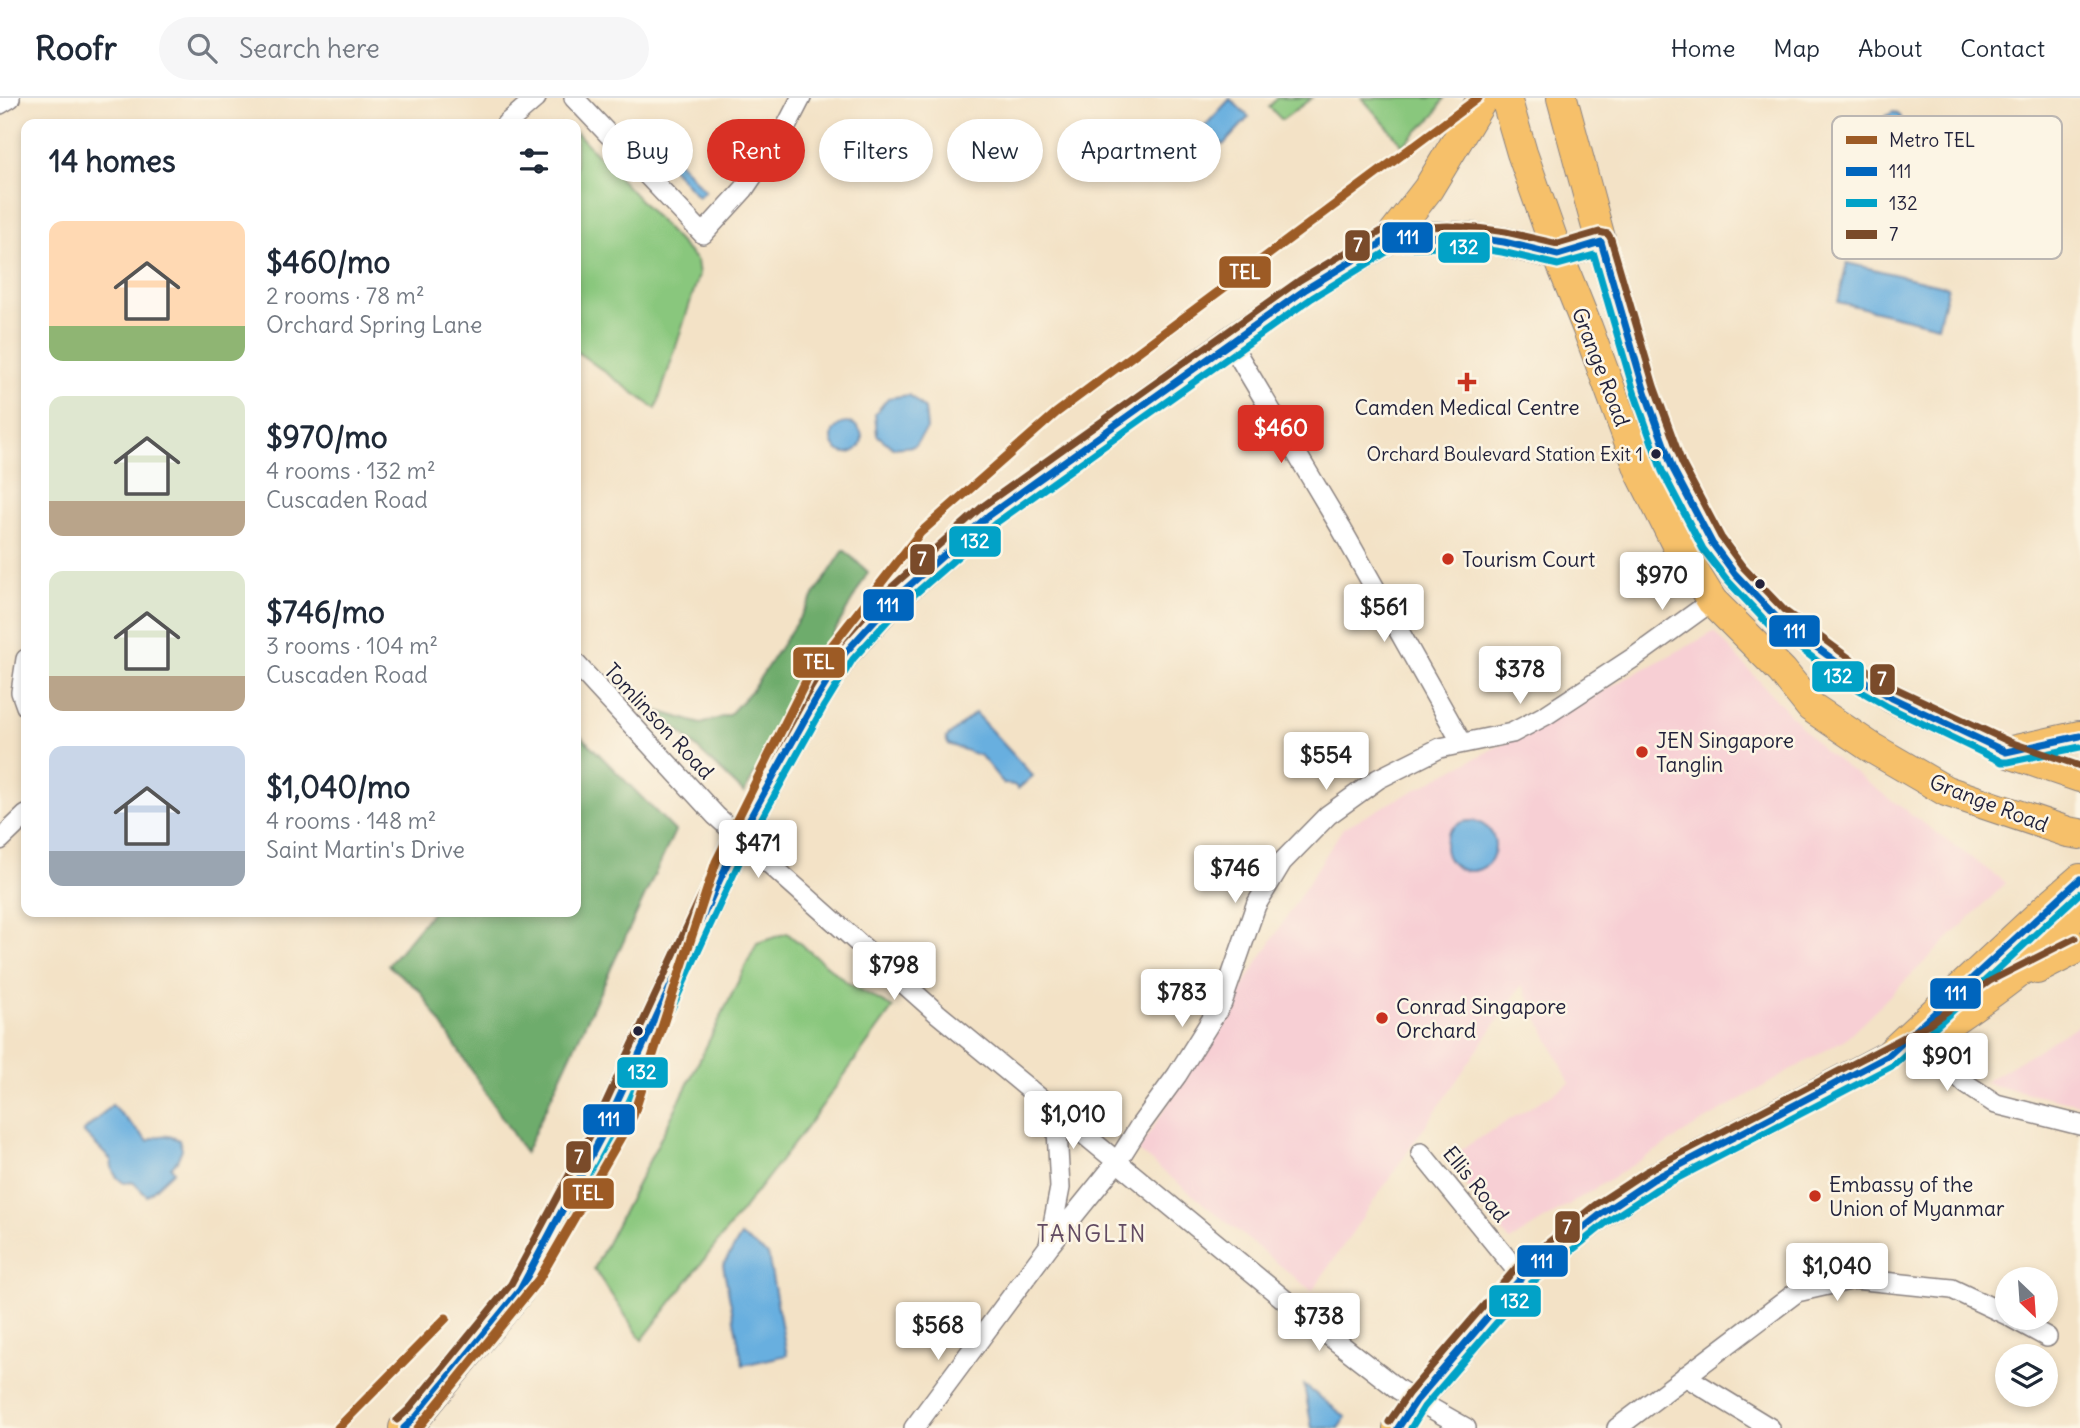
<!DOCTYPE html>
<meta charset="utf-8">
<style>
:root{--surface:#fff;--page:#f6f6f7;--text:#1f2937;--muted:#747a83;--line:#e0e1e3;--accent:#d93025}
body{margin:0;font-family:Delius,sans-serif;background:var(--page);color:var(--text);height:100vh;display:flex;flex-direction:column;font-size:26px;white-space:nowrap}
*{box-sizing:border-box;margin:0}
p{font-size:23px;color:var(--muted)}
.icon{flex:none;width:38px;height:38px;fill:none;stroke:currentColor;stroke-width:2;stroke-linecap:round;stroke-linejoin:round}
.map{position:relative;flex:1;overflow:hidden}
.drawer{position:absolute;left:21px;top:21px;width:560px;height:798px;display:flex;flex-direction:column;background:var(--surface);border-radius:14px;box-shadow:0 4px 10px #0003}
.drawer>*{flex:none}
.top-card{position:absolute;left:602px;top:21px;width:665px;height:63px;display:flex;gap:14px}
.needle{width:46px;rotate:155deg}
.fabs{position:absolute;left:1995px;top:1169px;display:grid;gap:14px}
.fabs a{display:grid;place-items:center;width:63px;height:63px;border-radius:50%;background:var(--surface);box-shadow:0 4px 10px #0003;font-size:35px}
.price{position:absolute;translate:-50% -60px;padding:0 16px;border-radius:7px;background:#fff;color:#222;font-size:23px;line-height:46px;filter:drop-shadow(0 2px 4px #0008)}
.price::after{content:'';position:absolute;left:50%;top:42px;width:21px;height:16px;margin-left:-10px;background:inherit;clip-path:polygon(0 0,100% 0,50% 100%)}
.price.on{background:var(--accent);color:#fff}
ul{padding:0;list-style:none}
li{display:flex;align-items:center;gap:21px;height:175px;padding:0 28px}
li span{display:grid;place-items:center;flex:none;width:196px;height:140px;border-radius:14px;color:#555}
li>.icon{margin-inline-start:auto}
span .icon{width:84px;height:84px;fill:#fffc;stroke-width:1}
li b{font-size:30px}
h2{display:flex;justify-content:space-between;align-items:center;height:84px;padding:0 28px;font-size:30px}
.tag{padding:0 24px;border-radius:32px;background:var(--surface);box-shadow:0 4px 10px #0003;font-size:24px;line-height:63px}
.tag.on{background:var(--accent);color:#fff}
header{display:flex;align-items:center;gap:42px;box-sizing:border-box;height:98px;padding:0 35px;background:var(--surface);border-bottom:2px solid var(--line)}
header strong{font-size:33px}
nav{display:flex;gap:38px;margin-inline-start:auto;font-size:24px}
.search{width:490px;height:63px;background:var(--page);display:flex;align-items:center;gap:18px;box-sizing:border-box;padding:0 24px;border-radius:38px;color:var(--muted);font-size:26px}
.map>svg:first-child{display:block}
.built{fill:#f7cfd4}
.green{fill:#89c77d;stroke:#56745c;stroke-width:2}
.forest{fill:#6eac6c;stroke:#486754;stroke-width:2}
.water{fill:#68afdf;stroke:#45688d;stroke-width:2}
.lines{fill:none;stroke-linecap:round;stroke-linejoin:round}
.minor-casing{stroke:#8a8280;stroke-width:22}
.primary-casing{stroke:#8a8280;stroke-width:32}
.minor{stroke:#fff;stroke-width:19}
.primary{stroke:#f6c06b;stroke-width:30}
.bus-1-casing{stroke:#fcf5e5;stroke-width:12}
.bus-2-casing{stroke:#fcf5e5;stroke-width:12}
.bus-3-casing{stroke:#fcf5e5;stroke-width:12}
.bus-1{stroke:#0065bd;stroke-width:7}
.bus-2{stroke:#02a2c7;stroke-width:7}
.bus-3{stroke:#7a4b2a;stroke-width:7}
.metro-1-casing{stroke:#fcf5e5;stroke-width:14}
.metro-1{stroke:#9d5b25;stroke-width:9}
.poi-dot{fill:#c8321e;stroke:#fcf5e5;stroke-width:2.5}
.bus-dot{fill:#22223b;stroke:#fcf5e5;stroke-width:2.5}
.labels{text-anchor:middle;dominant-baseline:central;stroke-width:5;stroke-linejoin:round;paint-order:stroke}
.bus-label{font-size:19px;fill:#22223b;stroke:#fcf5e5;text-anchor:end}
.street-label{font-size:21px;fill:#22223b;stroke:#fcf5e5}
.poi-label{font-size:21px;fill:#22223b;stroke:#fcf5e5;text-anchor:start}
.neighbourhood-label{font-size:23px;letter-spacing:2px;fill:#624b62;stroke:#fcf5e5}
.key{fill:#fcf5e5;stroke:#bbb6b2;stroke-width:2}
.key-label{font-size:19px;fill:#22223b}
.line-badge{stroke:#fcf5e5;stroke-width:2.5}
.badge-label{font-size:19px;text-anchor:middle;font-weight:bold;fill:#fff}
</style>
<header>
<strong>Roofr</strong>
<div class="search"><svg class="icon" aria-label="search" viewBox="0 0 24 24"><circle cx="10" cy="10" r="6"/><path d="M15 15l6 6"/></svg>Search here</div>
<nav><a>Home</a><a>Map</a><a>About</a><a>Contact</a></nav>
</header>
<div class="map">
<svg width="2080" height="1330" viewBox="0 0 2080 1330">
<rect width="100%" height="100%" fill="#fcf5e5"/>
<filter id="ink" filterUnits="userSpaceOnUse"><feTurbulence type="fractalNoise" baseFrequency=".0143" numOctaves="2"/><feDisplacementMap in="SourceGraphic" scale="14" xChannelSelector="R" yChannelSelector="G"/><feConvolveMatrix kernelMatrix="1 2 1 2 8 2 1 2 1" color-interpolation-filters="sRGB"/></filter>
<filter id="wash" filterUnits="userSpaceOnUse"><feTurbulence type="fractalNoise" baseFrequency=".00686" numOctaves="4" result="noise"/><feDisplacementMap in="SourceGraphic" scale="28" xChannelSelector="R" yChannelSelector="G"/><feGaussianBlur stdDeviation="1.57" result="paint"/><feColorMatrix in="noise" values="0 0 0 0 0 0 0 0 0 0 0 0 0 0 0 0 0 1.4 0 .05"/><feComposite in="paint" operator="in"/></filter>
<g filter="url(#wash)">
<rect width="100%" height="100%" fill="#f3e2c6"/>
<path class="built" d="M 1714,534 L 1824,653 L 2006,785 L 1845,941 L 1707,1021 L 1510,1143 L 1445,1061 L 1570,985 L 1522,887 L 1312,1193 L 1138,1053 L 1343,730 Z
M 2080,926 L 2080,1006 L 1983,985 Z"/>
<path class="green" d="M 1277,0 L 1312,0 L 1282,22 L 1269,9 Z
M 1362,0 L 1444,0 L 1435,17 L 1403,47 Z
M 576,34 L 697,163 L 699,177 L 656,311 L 576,253 Z
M 787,835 L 848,885 L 893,910 L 806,1030 L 642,1242 L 594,1171 L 673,1016 L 757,845 Z"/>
<path class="forest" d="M 844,452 L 868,474 L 744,695 L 658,613 L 701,626 L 729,617 L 752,592 Z
M 581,638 L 675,733 L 525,1055 L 420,893 L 388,867 L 432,814 L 576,814 L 576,644 Z"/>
<path class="water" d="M 1230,1 L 1249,19 L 1223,47 L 1204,29 Z
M 1893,14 C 1900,16 1902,19 1902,26 L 1881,81 L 1862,74 L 1885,19 Z
M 670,54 L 705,93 L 698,99 L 663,60 Z
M 1847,165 L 1948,189 L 1938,228 L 1838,204 Z
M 909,297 L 925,311 L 927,331 L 914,348 L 893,350 L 877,337 L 875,316 L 888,300 Z
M832 340a15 15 0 1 1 30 0a15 15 0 1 1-30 0Z
M 975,615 L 1033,678 L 1018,691 L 1014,687 L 1004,686 L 981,658 L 948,646 L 946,640 Z
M1445 748a25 25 0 1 1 50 0a25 25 0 1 1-50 0Z
M 112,1007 L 148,1043 C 160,1036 166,1036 179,1042 L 182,1051 L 177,1063 L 171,1069 L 174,1073 L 147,1098 L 133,1084 L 124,1085 C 115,1079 112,1074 111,1062 L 83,1034 Z
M 741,1138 L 768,1157 L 787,1257 L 743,1267 L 723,1167 Z
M 1304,1287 L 1346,1319 L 1338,1330 L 1312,1330 Z"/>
</g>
<g filter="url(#ink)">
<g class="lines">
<g class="minor-casing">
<path id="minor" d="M 574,0 L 703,136 L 744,91 L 786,29 L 801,0
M 0,6 L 10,0
M 506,26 L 536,0
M 1230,244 L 1341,430 L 1462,645
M 26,561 L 21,594 L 26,608
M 576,566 L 716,718 L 938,916 L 1314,1226 L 1399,1292 L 1466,1330
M 0,742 L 26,717
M 1934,935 L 1944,964 L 1966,986 L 1996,1006 L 2080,1027
M 1421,1055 L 1522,1179
M 1049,1147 L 1060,1090 L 1056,1012
M 2012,1220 L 2047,1239
M 1685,1278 L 1770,1330
M 914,1330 L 1049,1148 L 1117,1064 L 1139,1029 L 1177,977 L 1222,905 L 1256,807 L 1282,764 L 1328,717 L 1378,681 L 1440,650 L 1512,635 L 1546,617 L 1636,558 L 1712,503
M 1617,1330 L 1797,1194 L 1854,1181 L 1952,1191 L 2007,1217"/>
</g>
<g class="primary-casing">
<path id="primary" d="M 1506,0 L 1522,55 L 1558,157 L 1587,229 L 1641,375 L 1676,445 L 1712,503 L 1782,573 L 1811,609 L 1872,650 L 1946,693 L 2068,734 L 2080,736
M 1562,0 L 1601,144 L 1644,291 L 1672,369 L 1712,445 L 1735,476 L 1777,520 L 1850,574 L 1892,600 L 2006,654 L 2080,679
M 1390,140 L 1448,138 L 1476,140 L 1504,144 L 1558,157 L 1601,144
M 2007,654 L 2080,638
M 2037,871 L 2080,849
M 1938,932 C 1982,901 2058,854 2080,805
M 404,1330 L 417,1318 L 520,1192 L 548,1142 L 601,1039 L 739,740 L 815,603 L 845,555 L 893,502 L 989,417 L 1230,244 L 1306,191 L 1390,140 L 1428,91 L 1483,0
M 1398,1330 L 1416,1303 L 1522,1179 L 1601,1116 L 1652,1082 L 1888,958 L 2051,806 L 2080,781"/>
</g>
<use href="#minor" class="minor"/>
<use href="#primary" class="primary"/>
<g class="bus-1-casing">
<path id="bus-1" d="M 404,1330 L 417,1318 L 520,1192 L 601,1039 L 739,740 L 815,603 L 845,555 L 893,502 L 989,417 L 1306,191 L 1390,140 L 1448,138 L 1476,140 L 1504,144 L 1558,157 L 1601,144 L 1644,291 L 1672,369 L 1712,445 L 1735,476 L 1777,520 L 1850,574 L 1892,600 L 2006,654 L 2080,638
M 1398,1330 L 1416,1303 L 1522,1179 L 1601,1116 L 1652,1082 L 1888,958 L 2080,781"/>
</g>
<g class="bus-2-casing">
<path id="bus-2" d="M 419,1330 L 529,1197 L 611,1043 L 748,745 L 824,608 L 853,561 L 900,509 L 996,425 L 1312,200 L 1393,150 L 1448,149 L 1475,150 L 1502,154 L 1558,167 L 1594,157 L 1634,294 L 1662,373 L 1703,451 L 1727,482 L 1770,528 L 1844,583 L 1888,609 L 2002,664 L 2008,664 L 2080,649
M 1411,1330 L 1424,1309 L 1529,1187 L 1607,1124 L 1657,1091 L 1894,967 L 2080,795"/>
</g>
<g class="bus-3-casing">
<path id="bus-3" d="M 397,1322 L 409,1311 L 511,1186 L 592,1034 L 730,735 L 806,598 L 836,549 L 886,494 L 983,408 L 1300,182 L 1385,131 L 1448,128 L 1477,130 L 1506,134 L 1558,146 L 1599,134 L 1608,136 L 1611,141 L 1654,288 L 1682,365 L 1721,439 L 1743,469 L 1784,512 L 1856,565 L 1897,591 L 2010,644 L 2080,668
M 1389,1324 L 1408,1296 L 1515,1171 L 1595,1107 L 1647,1073 L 1929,926 L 1990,883 L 2075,840"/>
</g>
<use href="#bus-1" class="bus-1"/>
<use href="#bus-2" class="bus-2"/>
<use href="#bus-3" class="bus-3"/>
<g class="metro-1-casing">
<path id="metro-1" d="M 338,1330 L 446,1220
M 418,1330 L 539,1181 L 633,1018 L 716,764 L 809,577 L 920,435 L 1056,315 L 1478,0"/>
</g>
<use href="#metro-1" class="metro-1"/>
</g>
</g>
<g class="poi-dot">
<path d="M1463.5 273.5h7v7h7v7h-7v7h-7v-7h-7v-7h7z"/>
<circle cx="1448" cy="461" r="7"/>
<circle cx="1642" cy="654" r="7"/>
<circle cx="1382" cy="920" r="7"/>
<circle cx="1815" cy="1098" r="7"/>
</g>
<g class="bus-dot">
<circle cx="1656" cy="356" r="6"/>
<circle cx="1760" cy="486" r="6"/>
<circle cx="638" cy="933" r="6"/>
</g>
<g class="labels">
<g class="bus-label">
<text x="1643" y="356">Orchard Boulevard Station Exit 1</text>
</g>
<g class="street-label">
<text transform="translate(1601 269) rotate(69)">Grange Road</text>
<text transform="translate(659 623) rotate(47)">Tomlinson Road</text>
<text transform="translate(1989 705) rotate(21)">Grange Road</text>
<text transform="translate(1476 1086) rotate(51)">Ellis Road</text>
</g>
<g class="poi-label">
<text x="1467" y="309" text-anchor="middle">Camden Medical Centre</text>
<text x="1462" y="461">Tourism Court</text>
<text x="1656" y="642">JEN Singapore<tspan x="1656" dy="24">Tanglin</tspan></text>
<text x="1396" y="908">Conrad Singapore<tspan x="1396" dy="24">Orchard</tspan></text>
<text x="1829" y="1086">Embassy of the<tspan x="1829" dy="24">Union of Myanmar</tspan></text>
</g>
<g class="neighbourhood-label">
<text x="1092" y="1135">TANGLIN</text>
</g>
</g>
<rect x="1832" y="18" width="230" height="143" rx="10" class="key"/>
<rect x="1846" y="38" width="31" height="8" fill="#9d5b25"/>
<rect x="1846" y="69" width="31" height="9" fill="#0065bd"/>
<rect x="1846" y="101" width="31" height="8" fill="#02a2c7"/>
<rect x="1846" y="132" width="31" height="9" fill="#7a4b2a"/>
<g class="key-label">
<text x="1889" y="49">Metro TEL</text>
<text x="1889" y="80">111</text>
<text x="1889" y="112">132</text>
<text x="1889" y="143">7</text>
</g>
<g class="line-badge">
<rect x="1381" y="123" width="53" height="33" rx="7" fill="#0065bd"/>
<rect x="1344" y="131" width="27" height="33" rx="7" fill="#7a4b2a"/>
<rect x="1437" y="133" width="54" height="33" rx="7" fill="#02a2c7"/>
<rect x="1218" y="157" width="54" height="34" rx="7" fill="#9d5b25"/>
<rect x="948" y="427" width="54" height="33" rx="7" fill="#02a2c7"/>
<rect x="909" y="445" width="27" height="33" rx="7" fill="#7a4b2a"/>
<rect x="862" y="490" width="53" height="34" rx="7" fill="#0065bd"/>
<rect x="1768" y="516" width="53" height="34" rx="7" fill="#0065bd"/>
<rect x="792" y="548" width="54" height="33" rx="7" fill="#9d5b25"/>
<rect x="1811" y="562" width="54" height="33" rx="7" fill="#02a2c7"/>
<rect x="1869" y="565" width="27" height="33" rx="7" fill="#7a4b2a"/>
<rect x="1929" y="879" width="53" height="33" rx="7" fill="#0065bd"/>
<rect x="616" y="958" width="53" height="33" rx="7" fill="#02a2c7"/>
<rect x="582" y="1005" width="54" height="33" rx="7" fill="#0065bd"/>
<rect x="565" y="1042" width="27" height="34" rx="7" fill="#7a4b2a"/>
<rect x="562" y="1079" width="53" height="33" rx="7" fill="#9d5b25"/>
<rect x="1554" y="1112" width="27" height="34" rx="7" fill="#7a4b2a"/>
<rect x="1516" y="1146" width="53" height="34" rx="7" fill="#0065bd"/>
<rect x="1488" y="1186" width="54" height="34" rx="7" fill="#02a2c7"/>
</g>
<g class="badge-label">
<text x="1408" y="146">111</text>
<text x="1358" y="154">7</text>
<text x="1464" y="156">132</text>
<text x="1245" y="181">TEL</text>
<text x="975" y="450">132</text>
<text x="922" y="468">7</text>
<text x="888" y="514">111</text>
<text x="1795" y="540">111</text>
<text x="819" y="571">TEL</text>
<text x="1838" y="585">132</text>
<text x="1882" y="588">7</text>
<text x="1956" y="902">111</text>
<text x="642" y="981">132</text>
<text x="609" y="1028">111</text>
<text x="579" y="1066">7</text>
<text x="588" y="1102">TEL</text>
<text x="1567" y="1136">7</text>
<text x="1542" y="1170">111</text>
<text x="1515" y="1210">132</text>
</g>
</svg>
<div class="fabs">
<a><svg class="needle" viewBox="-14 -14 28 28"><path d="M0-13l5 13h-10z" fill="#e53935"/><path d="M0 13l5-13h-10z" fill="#747a83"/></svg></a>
<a><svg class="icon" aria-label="layers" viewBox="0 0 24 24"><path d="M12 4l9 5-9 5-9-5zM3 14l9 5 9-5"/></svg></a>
</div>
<b class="price on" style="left:1281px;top:367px">$460</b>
<b class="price" style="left:1662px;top:514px">$970</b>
<b class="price" style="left:1384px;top:546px">$561</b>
<b class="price" style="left:1520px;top:608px">$378</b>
<b class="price" style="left:1326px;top:694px">$554</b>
<b class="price" style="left:758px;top:782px">$471</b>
<b class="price" style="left:1235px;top:807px">$746</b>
<b class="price" style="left:894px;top:904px">$798</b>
<b class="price" style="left:1182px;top:931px">$783</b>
<b class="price" style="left:1947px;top:995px">$901</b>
<b class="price" style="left:1073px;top:1053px">$1,010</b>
<b class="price" style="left:1837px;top:1205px">$1,040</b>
<b class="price" style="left:1319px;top:1255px">$738</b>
<b class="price" style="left:938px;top:1264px">$568</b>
<div class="top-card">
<a class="tag">Buy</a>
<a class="tag on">Rent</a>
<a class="tag">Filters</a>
<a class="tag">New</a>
<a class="tag">Apartment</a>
</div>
<section class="drawer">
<h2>14 homes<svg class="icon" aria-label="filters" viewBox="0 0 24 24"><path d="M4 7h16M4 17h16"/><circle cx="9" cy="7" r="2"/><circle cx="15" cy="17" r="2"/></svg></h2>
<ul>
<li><span style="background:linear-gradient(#ffd9b3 75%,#8fb573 0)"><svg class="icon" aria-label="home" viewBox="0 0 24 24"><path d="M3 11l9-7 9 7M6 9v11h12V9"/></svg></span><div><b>$460/mo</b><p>2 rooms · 78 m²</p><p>Orchard Spring Lane</p></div></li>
<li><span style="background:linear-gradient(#dfe7d0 75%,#b9a48a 0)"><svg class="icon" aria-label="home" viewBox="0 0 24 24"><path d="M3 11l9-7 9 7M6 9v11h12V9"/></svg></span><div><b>$970/mo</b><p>4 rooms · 132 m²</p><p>Cuscaden Road</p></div></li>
<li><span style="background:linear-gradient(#dfe7d0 75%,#b9a48a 0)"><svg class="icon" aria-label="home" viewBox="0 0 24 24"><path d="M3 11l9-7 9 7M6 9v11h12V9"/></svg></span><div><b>$746/mo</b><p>3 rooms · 104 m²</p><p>Cuscaden Road</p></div></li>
<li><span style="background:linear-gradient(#c9d6e8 75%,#9aa5b1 0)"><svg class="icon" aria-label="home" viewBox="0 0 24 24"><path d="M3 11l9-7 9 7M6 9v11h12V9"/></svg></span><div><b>$1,040/mo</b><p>4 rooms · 148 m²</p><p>Saint Martin's Drive</p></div></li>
</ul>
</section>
</div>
